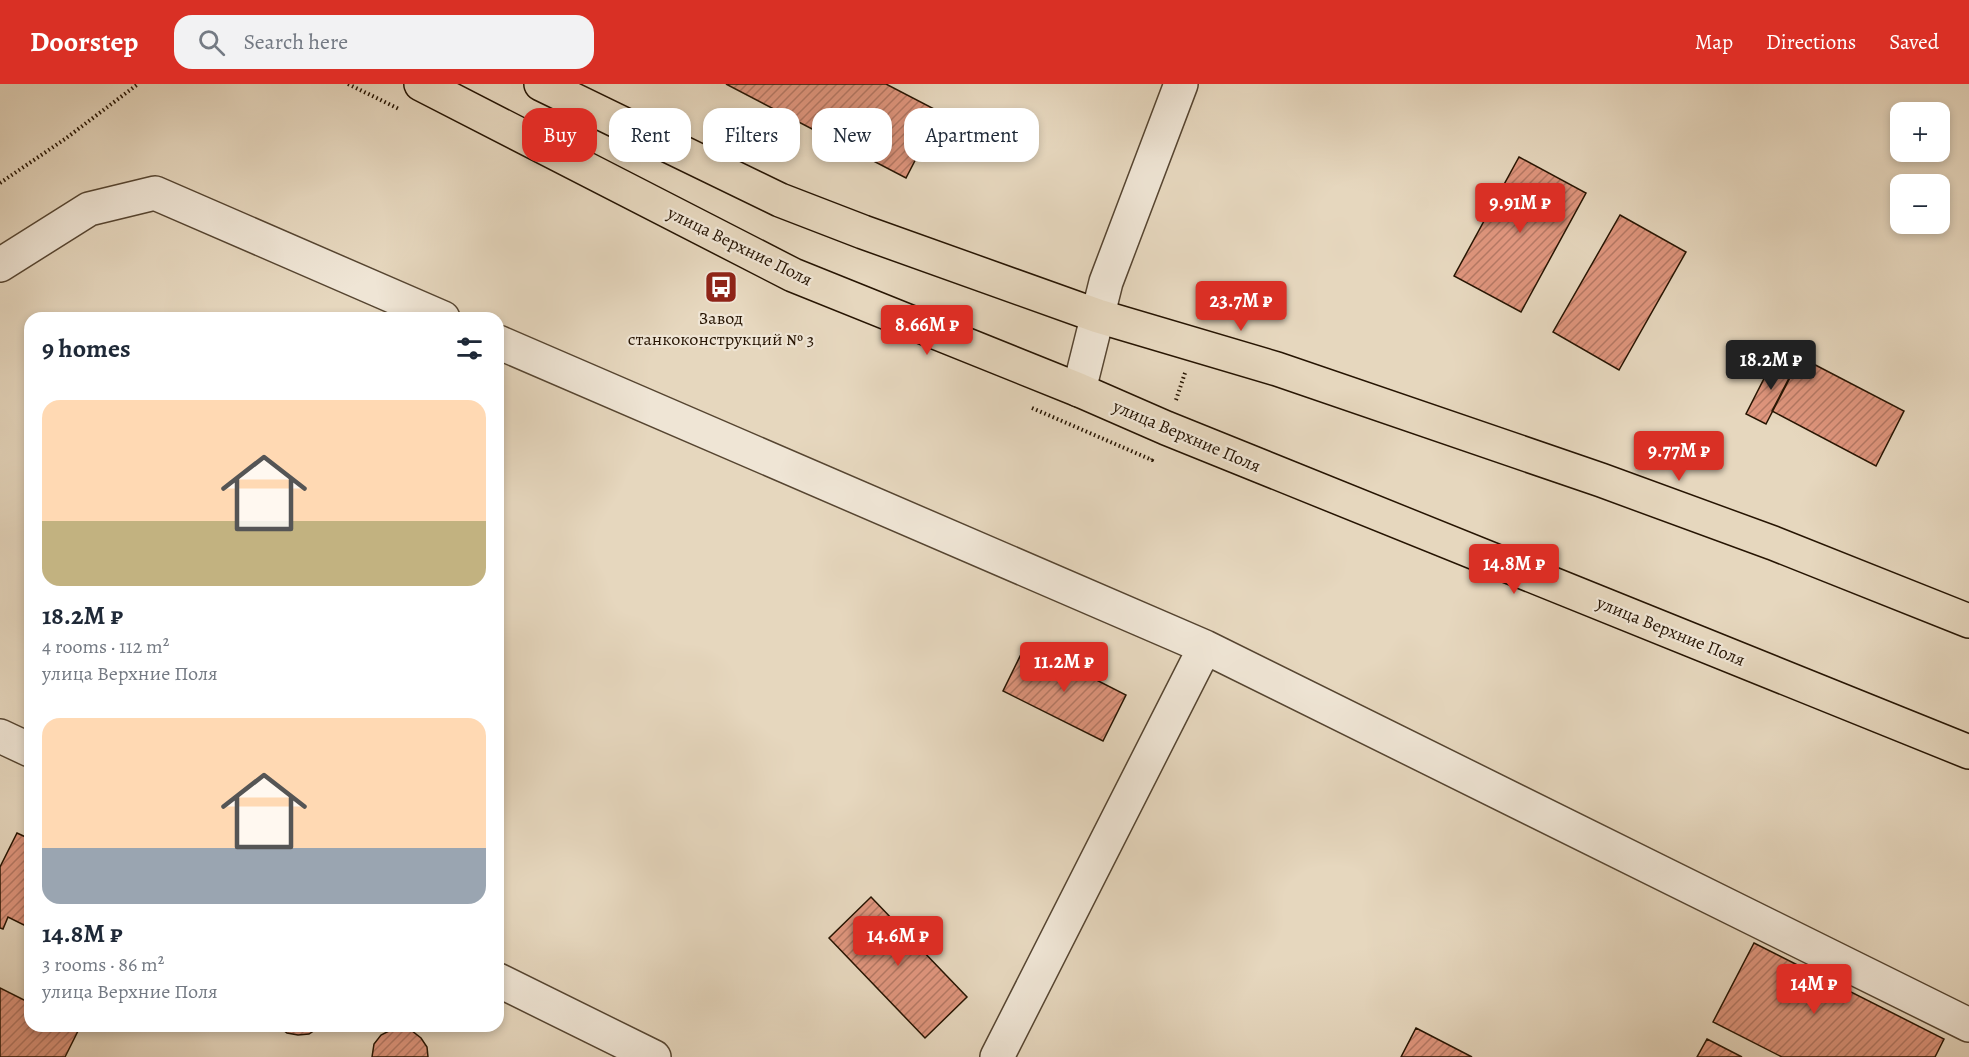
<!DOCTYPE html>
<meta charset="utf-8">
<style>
:root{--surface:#fff;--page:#f2f2f3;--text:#1f2937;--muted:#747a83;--accent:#d93025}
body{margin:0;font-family:Alegreya,serif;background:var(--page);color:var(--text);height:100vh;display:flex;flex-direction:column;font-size:22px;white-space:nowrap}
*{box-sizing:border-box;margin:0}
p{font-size:20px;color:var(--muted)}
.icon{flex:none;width:33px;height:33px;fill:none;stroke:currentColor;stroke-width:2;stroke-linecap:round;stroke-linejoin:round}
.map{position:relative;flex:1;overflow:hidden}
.sheet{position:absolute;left:24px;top:228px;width:480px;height:720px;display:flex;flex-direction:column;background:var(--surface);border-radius:18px;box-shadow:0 3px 9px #0003}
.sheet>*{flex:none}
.banner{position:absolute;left:522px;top:24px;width:570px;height:54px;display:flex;gap:12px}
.fabs{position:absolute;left:1890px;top:18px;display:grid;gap:12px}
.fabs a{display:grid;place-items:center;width:60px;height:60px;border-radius:12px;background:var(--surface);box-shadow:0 3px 9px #0003;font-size:30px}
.price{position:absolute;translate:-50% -51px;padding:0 14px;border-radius:6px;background:var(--accent);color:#fff;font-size:20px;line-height:39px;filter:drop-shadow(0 2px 3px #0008)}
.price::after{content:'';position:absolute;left:50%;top:36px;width:18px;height:14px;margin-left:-9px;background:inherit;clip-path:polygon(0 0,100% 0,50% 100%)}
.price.current{background:#222;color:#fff}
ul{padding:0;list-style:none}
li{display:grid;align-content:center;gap:12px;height:318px;padding:0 18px}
li span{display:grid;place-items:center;height:186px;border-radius:18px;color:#555}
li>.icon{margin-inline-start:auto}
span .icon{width:108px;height:108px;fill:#fffc;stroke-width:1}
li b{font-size:26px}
h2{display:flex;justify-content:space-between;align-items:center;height:72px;padding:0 18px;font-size:26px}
.chip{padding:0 21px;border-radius:18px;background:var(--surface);box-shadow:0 3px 9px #0003;font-size:21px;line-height:54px}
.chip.current{background:var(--accent);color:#fff}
header{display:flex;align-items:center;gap:36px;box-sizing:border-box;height:84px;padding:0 30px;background:var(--accent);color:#fff}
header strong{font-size:28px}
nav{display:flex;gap:33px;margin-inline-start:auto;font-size:21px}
.search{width:420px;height:54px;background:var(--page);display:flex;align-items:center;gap:15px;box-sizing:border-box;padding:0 21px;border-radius:18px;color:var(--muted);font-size:22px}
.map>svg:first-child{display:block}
.building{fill:url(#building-hatch);stroke:#261402;stroke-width:1.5}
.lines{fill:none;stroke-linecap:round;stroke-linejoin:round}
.minor-casing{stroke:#564531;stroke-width:36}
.major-casing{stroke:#261402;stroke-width:36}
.path{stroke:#261402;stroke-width:4;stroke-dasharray:1.5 3;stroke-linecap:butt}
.minor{stroke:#efe5d5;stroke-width:33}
.major{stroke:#e6d7be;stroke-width:33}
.labels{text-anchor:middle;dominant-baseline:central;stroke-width:4.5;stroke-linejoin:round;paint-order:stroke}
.street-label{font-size:18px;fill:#261402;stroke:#efe5d5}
.poi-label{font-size:18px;fill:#261402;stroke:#efe5d5}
</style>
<header>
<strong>Doorstep</strong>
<div class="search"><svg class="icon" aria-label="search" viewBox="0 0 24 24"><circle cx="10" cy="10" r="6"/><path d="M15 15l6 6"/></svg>Search here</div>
<nav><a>Map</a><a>Directions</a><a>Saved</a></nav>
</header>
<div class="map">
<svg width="1969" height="973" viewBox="0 0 1969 973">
<defs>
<pattern id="building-hatch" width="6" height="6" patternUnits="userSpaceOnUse" patternTransform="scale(1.5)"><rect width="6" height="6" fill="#df957d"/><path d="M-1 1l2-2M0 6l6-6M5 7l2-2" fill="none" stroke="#b57864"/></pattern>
</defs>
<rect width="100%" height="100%" fill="#e6d7be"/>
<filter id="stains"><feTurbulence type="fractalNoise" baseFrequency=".00333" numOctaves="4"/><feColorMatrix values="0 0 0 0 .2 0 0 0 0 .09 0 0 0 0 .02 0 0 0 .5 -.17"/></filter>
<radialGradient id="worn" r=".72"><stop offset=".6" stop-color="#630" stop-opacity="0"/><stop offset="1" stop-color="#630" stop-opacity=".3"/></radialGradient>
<path class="building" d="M 726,0 L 886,0 L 940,28 L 906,94 Z
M 1519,73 L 1586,109 L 1521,228 L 1454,192 Z
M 1620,131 L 1686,168 L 1619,286 L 1553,248 Z
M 1775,273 L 1795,284 L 1766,340 L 1746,330 Z
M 1800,273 L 1904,327 L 1876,382 L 1772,327 Z
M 1026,560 L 1126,611 L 1103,657 L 1003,607 Z
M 17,749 L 30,755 L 30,844 L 8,833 L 3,845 L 0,844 L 0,783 Z
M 871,813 L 967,913 L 925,954 L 829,854 Z
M 1754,859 L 1944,955 L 1935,973 L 1782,973 L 1713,938 Z
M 0,904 L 30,919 L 30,942 L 80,943 L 65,973 L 0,973 Z
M 278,942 L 321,942 L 309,950 L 298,951 L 287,949 Z
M 402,944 L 412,947 L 421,954 L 427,963 L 428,973 L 372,973 L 374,960 L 381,951 L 391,946 Z
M 1416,944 L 1472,973 L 1401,973 Z
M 1707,955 L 1742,973 L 1697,973 Z"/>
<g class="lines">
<g class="minor-casing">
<path id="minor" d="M 0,181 L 89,125 L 155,109 L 443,234
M 498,258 L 1205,563 L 1969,941
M 1079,306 L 1106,198 L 1181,0
M 0,652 L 30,666
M 498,896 L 654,973
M 997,973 L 1205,563"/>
</g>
<g class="major-casing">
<path id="major" d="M 421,0 L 793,191 L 1079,306 L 1166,344 L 1969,668
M 541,0 L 780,116 L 863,148 L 1098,232 L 1277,285 L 1601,396 L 1773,459 L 1969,537"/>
</g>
<path class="path" d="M 348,0 L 399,25
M 0,99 L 65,55 L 138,0
M 1176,316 L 1185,289
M 1032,324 L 1152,376 L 1153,373"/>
<use href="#minor" class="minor"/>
<use href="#major" class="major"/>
</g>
<defs>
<g id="bus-square" transform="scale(1.725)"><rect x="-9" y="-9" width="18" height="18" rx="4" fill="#8f2418" stroke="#efe5d5"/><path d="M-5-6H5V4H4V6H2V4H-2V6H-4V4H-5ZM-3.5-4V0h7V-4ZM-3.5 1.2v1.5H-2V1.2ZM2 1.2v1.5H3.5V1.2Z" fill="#fff"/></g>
</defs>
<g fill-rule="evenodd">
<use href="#bus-square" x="721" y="203"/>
</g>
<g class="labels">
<g class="street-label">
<text transform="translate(740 162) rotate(26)">улица Верхние Поля</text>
<text transform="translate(1187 352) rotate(23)">улица Верхние Поля</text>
<text transform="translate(1671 547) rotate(22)">улица Верхние Поля</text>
</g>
<g class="poi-label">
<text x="721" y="234">Завод<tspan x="721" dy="21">станкоконструкций № 3</tspan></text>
</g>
</g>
<rect width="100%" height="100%" filter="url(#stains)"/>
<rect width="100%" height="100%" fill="url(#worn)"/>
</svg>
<div class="fabs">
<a>+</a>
<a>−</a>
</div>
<b class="price" style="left:1520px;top:150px">9.91M ₽</b>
<b class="price" style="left:1241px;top:248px">23.7M ₽</b>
<b class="price" style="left:927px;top:272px">8.66M ₽</b>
<b class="price current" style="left:1771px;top:307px">18.2M ₽</b>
<b class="price" style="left:1679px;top:398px">9.77M ₽</b>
<b class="price" style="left:1514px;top:511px">14.8M ₽</b>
<b class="price" style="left:1064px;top:609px">11.2M ₽</b>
<b class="price" style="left:898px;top:883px">14.6M ₽</b>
<b class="price" style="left:1814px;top:931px">14M ₽</b>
<div class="banner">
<a class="chip current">Buy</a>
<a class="chip">Rent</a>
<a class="chip">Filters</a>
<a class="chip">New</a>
<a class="chip">Apartment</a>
</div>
<section class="sheet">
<h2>9 homes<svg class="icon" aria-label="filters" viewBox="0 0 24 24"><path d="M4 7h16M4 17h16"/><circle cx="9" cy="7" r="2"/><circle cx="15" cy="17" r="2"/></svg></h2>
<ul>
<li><span style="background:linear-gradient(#ffd9b3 65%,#c2b280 0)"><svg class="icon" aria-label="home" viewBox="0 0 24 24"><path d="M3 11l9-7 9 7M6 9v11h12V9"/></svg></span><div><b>18.2M ₽</b><p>4 rooms · 112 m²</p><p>улица Верхние Поля</p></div></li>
<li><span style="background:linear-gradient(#ffd9b3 70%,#9aa5b1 0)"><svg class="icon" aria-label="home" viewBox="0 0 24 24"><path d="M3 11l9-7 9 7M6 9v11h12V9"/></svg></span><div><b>14.8M ₽</b><p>3 rooms · 86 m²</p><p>улица Верхние Поля</p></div></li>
</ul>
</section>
</div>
